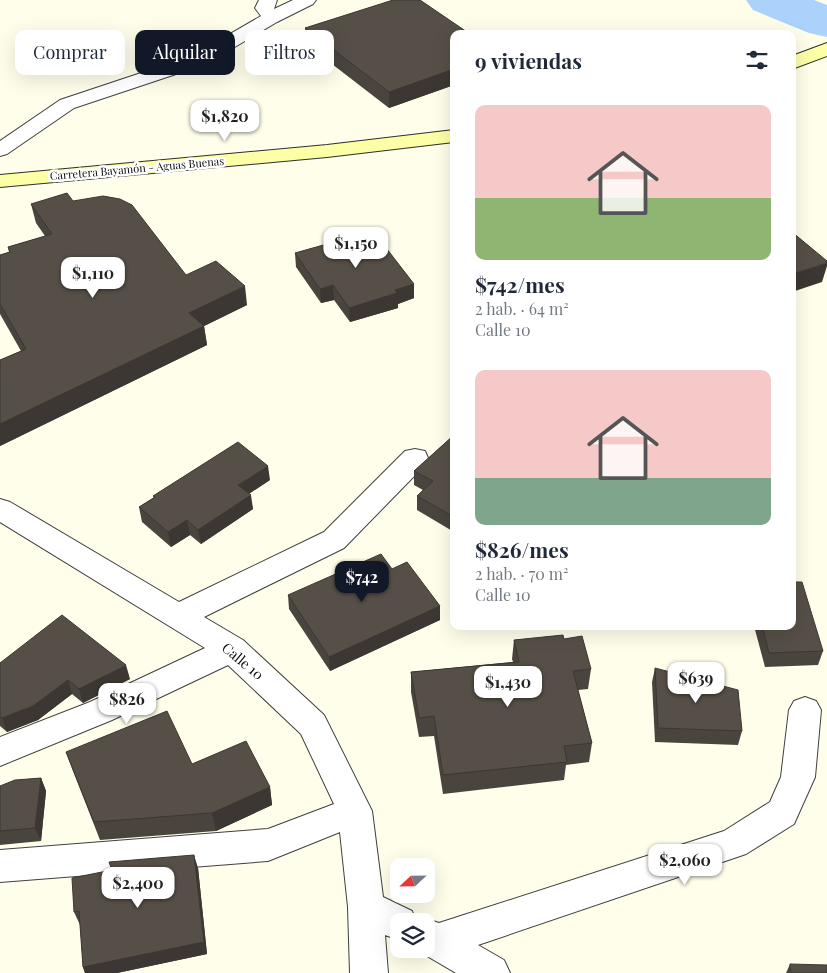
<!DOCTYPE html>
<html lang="es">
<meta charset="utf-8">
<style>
:root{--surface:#fff;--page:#f2f2f3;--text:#1f2937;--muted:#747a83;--accent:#111827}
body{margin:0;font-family:"Playfair Display",serif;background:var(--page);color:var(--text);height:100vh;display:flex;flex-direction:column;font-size:19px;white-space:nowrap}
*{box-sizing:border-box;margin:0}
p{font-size:16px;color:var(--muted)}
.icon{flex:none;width:28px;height:28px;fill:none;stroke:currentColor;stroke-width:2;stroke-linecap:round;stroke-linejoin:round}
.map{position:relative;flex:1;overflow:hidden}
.panel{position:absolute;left:450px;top:30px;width:346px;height:600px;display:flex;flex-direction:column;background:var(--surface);border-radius:10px;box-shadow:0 5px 20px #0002}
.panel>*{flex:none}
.banner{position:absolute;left:15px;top:30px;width:360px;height:45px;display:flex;gap:10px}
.needle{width:32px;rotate:248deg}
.controls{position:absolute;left:390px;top:858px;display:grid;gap:10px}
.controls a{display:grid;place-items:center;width:45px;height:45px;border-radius:10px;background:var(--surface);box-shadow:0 5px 20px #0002;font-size:25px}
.price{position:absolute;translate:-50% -42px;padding:0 11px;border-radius:10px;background:#fff;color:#222;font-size:16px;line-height:32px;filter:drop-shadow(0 1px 2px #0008)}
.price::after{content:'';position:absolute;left:50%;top:30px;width:15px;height:11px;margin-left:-8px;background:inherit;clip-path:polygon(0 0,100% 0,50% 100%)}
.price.selected{background:var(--accent);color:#fff}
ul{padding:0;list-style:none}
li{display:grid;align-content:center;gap:10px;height:265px;padding:0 25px}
li span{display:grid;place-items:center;height:155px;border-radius:10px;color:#555}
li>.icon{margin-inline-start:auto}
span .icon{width:90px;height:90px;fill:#fffc;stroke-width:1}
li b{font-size:21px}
h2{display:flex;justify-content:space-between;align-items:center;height:60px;padding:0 25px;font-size:21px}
.pill{padding:0 18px;border-radius:10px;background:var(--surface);box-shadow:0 5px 20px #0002;font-size:18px;line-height:45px}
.pill.selected{background:var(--accent);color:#fff}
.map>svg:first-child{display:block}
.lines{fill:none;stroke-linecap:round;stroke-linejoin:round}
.river{fill:#abd2fb;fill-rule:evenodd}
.street-casing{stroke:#3f3f3f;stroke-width:2}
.secondary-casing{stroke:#2e2e2e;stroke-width:2}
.street{fill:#fff;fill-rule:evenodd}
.secondary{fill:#fdffa6;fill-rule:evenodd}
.wall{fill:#49443d}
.shaded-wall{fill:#3c3732}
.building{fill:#554f47;stroke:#3c3732}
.labels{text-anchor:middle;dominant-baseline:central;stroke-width:5;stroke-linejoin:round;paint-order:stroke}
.far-street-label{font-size:11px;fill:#0c0c0c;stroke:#fff}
.street-label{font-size:14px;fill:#0c0c0c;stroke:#fff}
</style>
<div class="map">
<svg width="827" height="973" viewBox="0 0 827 973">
<rect width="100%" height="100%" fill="#fffeeb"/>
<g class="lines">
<path class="river" d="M 746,0 L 814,0 L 827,5 L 827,37 L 809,33 L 753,10 Z"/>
<g class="street-casing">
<path id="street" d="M 259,0 L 277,0 L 274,9 L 293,0 L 316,0 L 313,4 L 277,22 L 206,64 L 74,108 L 7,154 L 0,156 L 0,141 L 60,100 L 192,56 L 261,16 L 255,8 Z
M 415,449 L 425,451 L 428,458 L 425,465 L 344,548 L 204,617 L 243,640 L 324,715 L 372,811 L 383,897 L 412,911 L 416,921 L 399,921 L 399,940 L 385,935 L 388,973 L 350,973 L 348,907 L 340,832 L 268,861 L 0,882 L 0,850 L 268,829 L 334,804 L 301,734 L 228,665 L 112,720 L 0,766 L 0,737 L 90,702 L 205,648 L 0,522 L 0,499 L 10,502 L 179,602 L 324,532 L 405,451 Z
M 805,697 L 816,701 L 821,710 L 815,777 L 794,824 L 746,854 L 478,945 L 504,960 L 510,973 L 456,973 L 415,949 L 426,949 L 426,921 L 420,921 L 427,919 L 439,923 L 724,831 L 770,802 L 781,777 L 789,710 L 794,701 Z"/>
</g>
<g class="secondary-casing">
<path id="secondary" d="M 827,43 L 827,56 L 792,69 L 792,56 Z
M 454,130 L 454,142 L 327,157 L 0,187 L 0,175 L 327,145 Z"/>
</g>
<use href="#street" class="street"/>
<use href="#secondary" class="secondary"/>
</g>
<path class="wall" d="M 305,28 L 454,34 L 454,85 L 389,108 L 306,44 Z
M 73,201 L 186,275 L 247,305 L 204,326 L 207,345 L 0,446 L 0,360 L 21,351 L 0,314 L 0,255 L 9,252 L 8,247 L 45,236 L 36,223 L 31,204 Z
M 295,253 L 414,284 L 414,298 L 398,304 L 398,308 L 350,322 L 334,300 L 321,303 L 296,267 Z
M 454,435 L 454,532 L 417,510 L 417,496 L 423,490 L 414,485 L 414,471 Z
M 270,480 L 249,494 L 253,509 L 201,544 L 190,535 L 171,547 L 142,522 L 139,507 L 154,498 L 153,496 Z
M 392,569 L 440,606 L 440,620 L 330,671 L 289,609 L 288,595 Z
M 754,626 L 792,626 L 823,651 L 818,665 L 765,667 Z
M 564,639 L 591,669 L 588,689 L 578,690 L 592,743 L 589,762 L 566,765 L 564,780 L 443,794 L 434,736 L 419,737 L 411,692 L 411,672 L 513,662 L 512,659 L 514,640 Z
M 0,663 L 130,679 L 83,703 L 72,694 L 38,720 L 7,732 L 0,726 Z
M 655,668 L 742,731 L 738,745 L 655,742 L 652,682 Z
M 66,752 L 192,764 L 270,787 L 272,805 L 216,831 L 100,840 L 73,771 Z
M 41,778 L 46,791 L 41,841 L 0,845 L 0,786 Z
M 109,862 L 198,868 L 207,954 L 117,973 L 85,973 L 83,967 L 80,925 L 74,912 L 112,870 Z
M 790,964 L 791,973 L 786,973 Z"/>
<path class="shaded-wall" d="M 454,69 L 454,85 L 389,108 L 389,92 Z
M 827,263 L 827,266 L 822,282 L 792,292 L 792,274 Z
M 414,284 L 414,298 L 398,304 L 398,308 L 350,322 L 349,308 L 395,290 Z
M 333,285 L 334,300 L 321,303 L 320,289 Z
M 245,286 L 247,305 L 192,332 L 189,313 Z
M 204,326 L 207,345 L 0,446 L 0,424 Z
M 268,466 L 270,480 L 240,499 L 238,485 Z
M 251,495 L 253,509 L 201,544 L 198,530 Z
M 187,520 L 190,535 L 171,547 L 168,532 Z
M 440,606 L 440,620 L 330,671 L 329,657 Z
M 126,665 L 130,679 L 83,703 L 79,689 Z
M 68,680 L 72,694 L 38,720 L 7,732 L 2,718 Z
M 41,778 L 46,791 L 41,841 L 35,828 Z
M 270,787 L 272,805 L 216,831 L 212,813 Z
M 194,855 L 198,868 L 207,954 L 117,973 L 85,973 L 83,967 Z"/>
<path class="building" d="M 393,0 L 420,0 L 470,34 L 454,34 L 454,69 L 389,92 L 305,28 Z
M 67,193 L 73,201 L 103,196 L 120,199 L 132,205 L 186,275 L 216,261 L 245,286 L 189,313 L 204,326 L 0,424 L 0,360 L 26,349 L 0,304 L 0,255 L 10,252 L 8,247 L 52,234 L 31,204 Z
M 373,231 L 414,284 L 395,290 L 397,293 L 349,308 L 333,285 L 320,289 L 295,253 Z
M 792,232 L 827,261 L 827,263 L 792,274 Z
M 454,435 L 454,517 L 417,496 L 433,481 L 414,471 Z
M 238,442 L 268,466 L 238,485 L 251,495 L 198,530 L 187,520 L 168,532 L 139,507 L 155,497 L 153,496 Z
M 381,554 L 392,569 L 407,562 L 440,606 L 329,657 L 288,595 Z
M 792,582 L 802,582 L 823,651 L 769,653 L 762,626 L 792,626 Z
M 62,615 L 126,665 L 79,689 L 68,680 L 33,706 L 2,718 L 0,717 L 0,663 Z
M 563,635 L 564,639 L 582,636 L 591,669 L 573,671 L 592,743 L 564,746 L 567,762 L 443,775 L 434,716 L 419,718 L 411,672 L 519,662 L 514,640 Z
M 655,668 L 738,690 L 742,731 L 658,728 Z
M 167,711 L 192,764 L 246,741 L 270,787 L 212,813 L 94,822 L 66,752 Z
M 41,778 L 35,828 L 0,831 L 0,786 L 15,780 Z
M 194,855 L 204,942 L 83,967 L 79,911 L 74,912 L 72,878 L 112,870 L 109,862 Z
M 790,964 L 827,965 L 827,973 L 791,973 Z"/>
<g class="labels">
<g class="far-street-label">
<text transform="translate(137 168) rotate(-5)">Carretera Bayamón - Aguas Buenas</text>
</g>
<g class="street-label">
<text transform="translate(243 661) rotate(40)">Calle 10</text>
</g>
</g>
</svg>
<div class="controls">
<a><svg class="needle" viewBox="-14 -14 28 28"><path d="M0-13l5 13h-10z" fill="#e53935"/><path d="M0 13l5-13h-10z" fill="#747a83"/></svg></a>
<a><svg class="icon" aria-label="layers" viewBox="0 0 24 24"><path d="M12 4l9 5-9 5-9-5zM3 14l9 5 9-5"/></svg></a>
</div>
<b class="price" style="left:225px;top:142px">$1,820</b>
<b class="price" style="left:356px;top:269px">$1,150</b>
<b class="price" style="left:93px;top:299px">$1,110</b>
<b class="price selected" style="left:362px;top:603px">$742</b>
<b class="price" style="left:696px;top:704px">$639</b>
<b class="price" style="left:508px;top:708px">$1,430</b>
<b class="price" style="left:127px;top:725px">$826</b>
<b class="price" style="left:685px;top:886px">$2,060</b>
<b class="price" style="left:138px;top:909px">$2,400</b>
<div class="banner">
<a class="pill">Comprar</a>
<a class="pill selected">Alquilar</a>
<a class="pill">Filtros</a>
</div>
<section class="panel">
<h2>9 viviendas<svg class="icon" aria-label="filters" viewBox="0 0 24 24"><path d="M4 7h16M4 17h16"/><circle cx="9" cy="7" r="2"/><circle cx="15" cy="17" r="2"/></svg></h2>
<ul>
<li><span style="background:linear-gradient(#f6c9c9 60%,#8fb573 0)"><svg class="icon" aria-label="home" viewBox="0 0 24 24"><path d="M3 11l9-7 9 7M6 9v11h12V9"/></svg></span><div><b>$742/mes</b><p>2 hab. · 64 m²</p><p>Calle 10</p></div></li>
<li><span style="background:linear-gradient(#f6c9c9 70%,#7fa58c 0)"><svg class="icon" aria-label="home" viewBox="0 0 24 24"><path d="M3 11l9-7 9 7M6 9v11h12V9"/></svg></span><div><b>$826/mes</b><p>2 hab. · 70 m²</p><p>Calle 10</p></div></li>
</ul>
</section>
</div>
